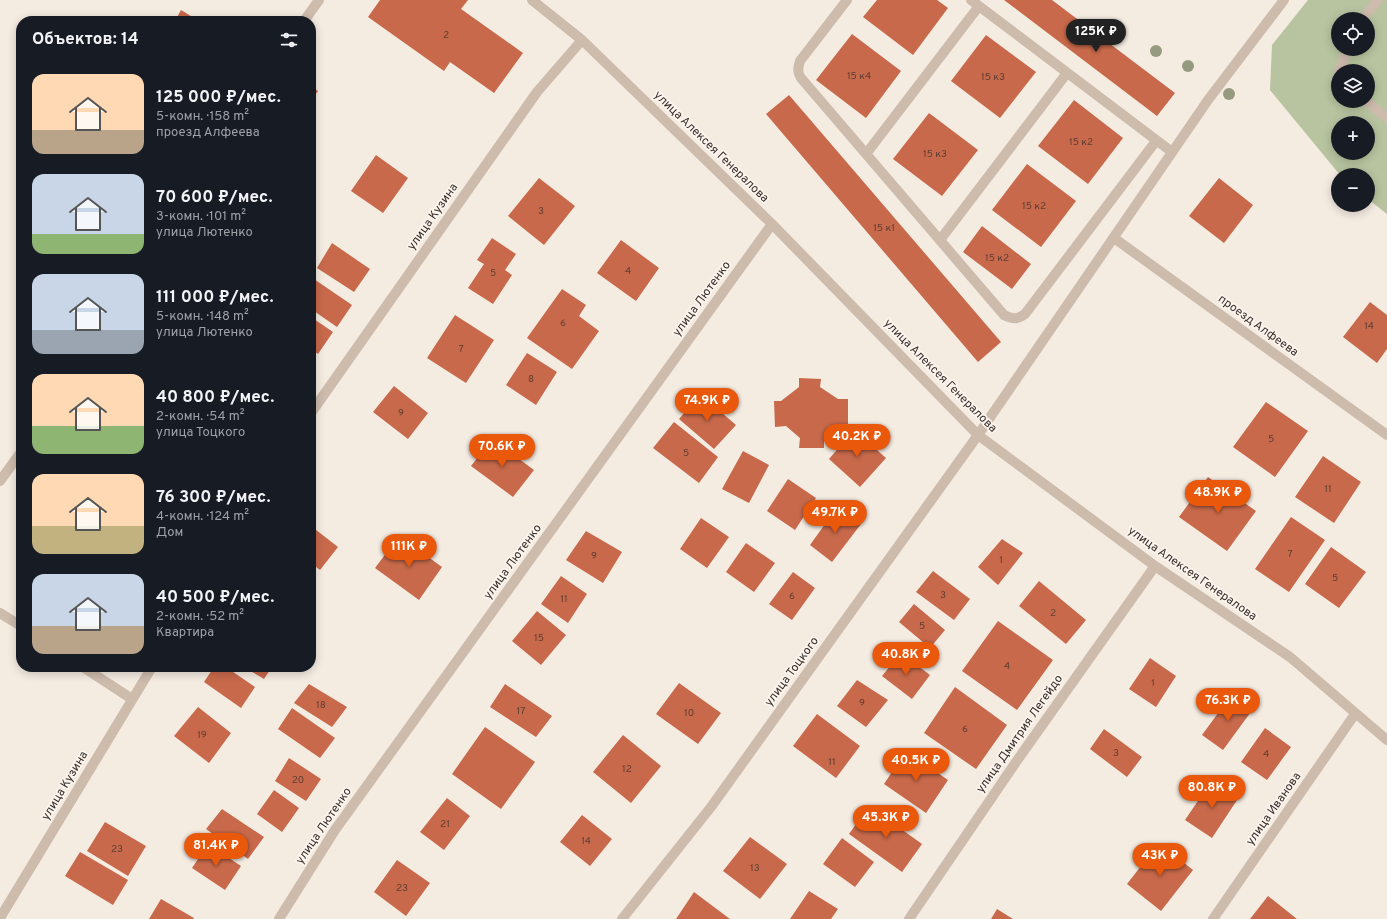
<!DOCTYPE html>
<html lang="ru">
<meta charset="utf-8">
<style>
:root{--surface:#171b24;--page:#242831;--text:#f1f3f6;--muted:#9ea1a6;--accent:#ea580c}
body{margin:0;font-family:Overpass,sans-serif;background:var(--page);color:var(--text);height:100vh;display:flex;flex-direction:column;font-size:15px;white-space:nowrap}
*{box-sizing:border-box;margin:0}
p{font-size:13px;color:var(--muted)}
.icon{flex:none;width:22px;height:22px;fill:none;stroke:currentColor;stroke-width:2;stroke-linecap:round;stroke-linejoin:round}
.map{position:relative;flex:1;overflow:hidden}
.panel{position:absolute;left:16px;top:16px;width:300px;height:656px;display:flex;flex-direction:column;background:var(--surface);border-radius:16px;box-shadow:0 2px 10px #0003}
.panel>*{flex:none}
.fabs{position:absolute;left:1331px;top:12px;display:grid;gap:8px}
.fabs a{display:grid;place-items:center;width:44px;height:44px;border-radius:50%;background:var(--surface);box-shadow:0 2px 10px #0003;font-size:20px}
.price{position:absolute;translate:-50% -34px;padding:0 9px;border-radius:14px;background:var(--accent);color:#fff;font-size:13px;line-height:26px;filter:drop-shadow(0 1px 2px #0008)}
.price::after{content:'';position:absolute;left:50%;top:24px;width:12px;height:9px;margin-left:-6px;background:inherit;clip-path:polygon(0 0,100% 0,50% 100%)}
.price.active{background:#222;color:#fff}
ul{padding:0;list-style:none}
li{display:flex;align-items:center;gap:12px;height:100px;padding:0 16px}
li span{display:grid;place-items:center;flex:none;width:112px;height:80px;border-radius:12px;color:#555}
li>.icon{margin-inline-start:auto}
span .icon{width:48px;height:48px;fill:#fffc;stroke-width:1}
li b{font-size:17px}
h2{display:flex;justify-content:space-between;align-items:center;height:48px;padding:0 16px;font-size:17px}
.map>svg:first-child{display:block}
.green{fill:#b8c4a0;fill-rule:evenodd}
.building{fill:#c8694b}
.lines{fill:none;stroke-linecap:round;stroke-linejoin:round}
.minor{stroke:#cdbbac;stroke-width:10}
.tree{fill:#969b7f}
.labels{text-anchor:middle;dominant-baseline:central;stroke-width:3.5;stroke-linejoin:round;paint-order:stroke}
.number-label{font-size:10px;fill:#5e3e33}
.street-label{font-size:12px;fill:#3b302b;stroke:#fbf5ee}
</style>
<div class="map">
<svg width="1387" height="919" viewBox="0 0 1387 919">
<rect width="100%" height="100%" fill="#f4ebe1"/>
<path class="green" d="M 1308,0 L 1387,0 L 1387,214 L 1368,199 L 1368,175 L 1340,175 L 1270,90 L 1272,45 ZM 1338,19 L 1368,19 L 1368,49 L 1338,49 ZM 1338,71 L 1368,71 L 1368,101 L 1338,101 ZM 1338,123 L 1368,123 L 1368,153 L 1338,153 Z"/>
<path class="building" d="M 380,0 L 468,0 L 461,9 L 523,53 L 494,93 L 450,62 L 444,71 L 368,17 Z
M 877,0 L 937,0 L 948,8 L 913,55 L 863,17 Z
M 1004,0 L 1052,0 L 1175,93 L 1157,116 Z
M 181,10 L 199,21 L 175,21 Z
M 852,34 L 901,71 L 866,118 L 816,80 Z
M 986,35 L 1036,72 L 1000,118 L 951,81 Z
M 311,86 L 318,91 L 311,101 Z
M 789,95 L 1001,342 L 978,362 L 766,114 Z
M 1074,100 L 1123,138 L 1088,184 L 1038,146 Z
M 929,113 L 978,150 L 942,196 L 893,159 Z
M 376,155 L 408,178 L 383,213 L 351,191 Z
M 1027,164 L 1076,201 L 1041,247 L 992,210 Z
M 539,178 L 575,206 L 544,245 L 508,216 Z
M 1219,178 L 1253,205 L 1224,243 L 1189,216 Z
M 21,190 L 21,198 L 17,195 Z
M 982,226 L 1031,264 L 1012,289 L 963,252 Z
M 492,238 L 516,254 L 505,270 L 512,275 L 493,304 L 468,288 L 484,264 L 477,260 Z
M 621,240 L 659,268 L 636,301 L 597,273 Z
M 332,243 L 370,269 L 354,292 L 317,268 Z
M 311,277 L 352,305 L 337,327 L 311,309 Z
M 562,289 L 586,305 L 579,316 L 599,331 L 572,369 L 527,338 Z
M 1370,302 L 1387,315 L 1387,349 L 1377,363 L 1343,337 Z
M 455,315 L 494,340 L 466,383 L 427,358 Z
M 311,317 L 333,332 L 318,354 L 311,349 Z
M 527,353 L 557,372 L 536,405 L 506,385 Z
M 799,378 L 821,379 L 820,387 L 838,399 L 848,399 L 848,424 L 838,424 L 824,439 L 824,448 L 799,448 L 800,438 L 786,426 L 775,427 L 774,401 L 781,401 L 799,387 Z
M 394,386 L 428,413 L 408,439 L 373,412 Z
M 700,394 L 736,425 L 714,449 L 679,419 Z
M 1266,402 L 1308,431 L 1275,477 L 1233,447 Z
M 674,422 L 718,457 L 699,483 L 653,448 Z
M 854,430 L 886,458 L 860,487 L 829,459 Z
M 492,439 L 534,470 L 513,497 L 471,466 Z
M 743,451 L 769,465 L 749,503 L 722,489 Z
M 1323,456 L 1361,482 L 1334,523 L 1295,497 Z
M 1208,477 L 1256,511 L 1227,551 L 1179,517 Z
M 788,479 L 816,498 L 795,530 L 767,511 Z
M 838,506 L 861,524 L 832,562 L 810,545 Z
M 1291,517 L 1325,540 L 1289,592 L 1255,569 Z
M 701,518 L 729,537 L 707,568 L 680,549 Z
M 311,526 L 338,547 L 320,570 L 311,563 Z
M 586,531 L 622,552 L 603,583 L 566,560 Z
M 399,536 L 442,567 L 419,600 L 375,568 Z
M 1002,539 L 1023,553 L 998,585 L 978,567 Z
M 746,543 L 775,563 L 754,592 L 726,572 Z
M 1331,547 L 1366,572 L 1339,608 L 1305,584 Z
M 933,571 L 970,599 L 954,620 L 916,592 Z
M 793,572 L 815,588 L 792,620 L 769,604 Z
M 561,576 L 587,594 L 568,623 L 541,604 Z
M 1039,581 L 1086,620 L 1066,644 L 1019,606 Z
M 914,604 L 945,630 L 930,648 L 899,622 Z
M 537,611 L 566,635 L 541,665 L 512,641 Z
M 998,621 L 1053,660 L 1017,710 L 962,671 Z
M 901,653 L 930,675 L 912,699 L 882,676 Z
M 1150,658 L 1176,676 L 1156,707 L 1129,689 Z
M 214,667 L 226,667 L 255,687 L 241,708 L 204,682 Z
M 244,667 L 272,667 L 264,679 Z
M 857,680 L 888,700 L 866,727 L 837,706 Z
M 679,683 L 721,713 L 698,744 L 656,714 Z
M 309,684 L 347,707 L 332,727 L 294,703 Z
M 505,684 L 552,716 L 536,737 L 490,707 Z
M 955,687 L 1007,725 L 976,769 L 924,733 Z
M 1232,694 L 1253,709 L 1223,750 L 1202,735 Z
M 198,707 L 231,733 L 209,763 L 174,736 Z
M 292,708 L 335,738 L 320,758 L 278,729 Z
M 817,714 L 860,746 L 836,778 L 793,746 Z
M 485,727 L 535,762 L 501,809 L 452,774 Z
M 1265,728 L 1291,747 L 1267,780 L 1241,762 Z
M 1104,729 L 1142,757 L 1127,777 L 1090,749 Z
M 623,735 L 661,766 L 631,803 L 593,772 Z
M 906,751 L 948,780 L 926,813 L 884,784 Z
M 289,758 L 321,779 L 306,801 L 275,781 Z
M 1212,780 L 1239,797 L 1212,838 L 1185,820 Z
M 274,790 L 299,808 L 282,832 L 257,814 Z
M 447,798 L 470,816 L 444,850 L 420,832 Z
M 869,806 L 922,844 L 902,872 L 849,834 Z
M 222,809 L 264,837 L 248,859 L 206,829 Z
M 582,815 L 612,839 L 590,866 L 560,842 Z
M 105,822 L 146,846 L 128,876 L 87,851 Z
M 750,837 L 787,864 L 760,899 L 723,871 Z
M 842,838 L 874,862 L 855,887 L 823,864 Z
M 1159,843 L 1193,870 L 1161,911 L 1127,884 Z
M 208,844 L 241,866 L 225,890 L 192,868 Z
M 80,852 L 128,880 L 113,905 L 65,876 Z
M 397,860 L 430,883 L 406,916 L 374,892 Z
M 809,891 L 838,909 L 831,919 L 790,919 Z
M 694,892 L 730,919 L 676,919 Z
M 1268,896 L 1297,919 L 1250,919 Z
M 161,899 L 194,918 L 193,919 L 149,919 Z
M 997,909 L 1013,919 L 991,919 Z"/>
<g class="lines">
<path class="minor" d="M 532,0 L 582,40 L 772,224 L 978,435 L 1155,566 L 1290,657 L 1387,740
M 847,0 L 800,61 C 798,68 797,72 801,78 L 1004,315 C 1012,319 1017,320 1025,314 L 1156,141
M 971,0 L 1172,152
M 1363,19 L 1378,0
M 304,21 L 319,0
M 1339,71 L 1348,49
M 1366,101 L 1387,118
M 866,154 L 979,6
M 1114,238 L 1387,435
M 940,240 L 1067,73
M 311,413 L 537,92 L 582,40
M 0,481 L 21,452
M 0,613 L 21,626
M 83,667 L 132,699
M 0,918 L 152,667
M 279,919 L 335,830 L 772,224
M 622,919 L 711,807 L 978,435 L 1208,100 L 1284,0
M 909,919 L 1016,762 L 1155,566
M 1213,919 L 1355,714"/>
</g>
<g class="tree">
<circle cx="1156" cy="51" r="6"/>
<circle cx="1188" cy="66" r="6"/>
<circle cx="1229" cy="94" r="6"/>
</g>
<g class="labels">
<g class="number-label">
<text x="446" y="35">2</text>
<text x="859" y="76">15 к4</text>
<text x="993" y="77">15 к3</text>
<text x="1081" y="142">15 к2</text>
<text x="935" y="154">15 к3</text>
<text x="1034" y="206">15 к2</text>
<text x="541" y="211">3</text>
<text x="884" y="228">15 к1</text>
<text x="997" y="258">15 к2</text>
<text x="628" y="271">4</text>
<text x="493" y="273">5</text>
<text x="563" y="323">6</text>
<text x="1369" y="326">14</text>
<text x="461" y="349">7</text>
<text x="531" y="379">8</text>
<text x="401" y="413">9</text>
<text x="1271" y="439">5</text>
<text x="686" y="453">5</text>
<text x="1328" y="489">11</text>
<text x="1290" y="554">7</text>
<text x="594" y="556">9</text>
<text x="1001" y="560">1</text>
<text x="1335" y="578">5</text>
<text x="943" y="595">3</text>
<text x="792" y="596">6</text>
<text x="564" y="599">11</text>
<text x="1053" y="613">2</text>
<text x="922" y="626">5</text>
<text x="539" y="638">15</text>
<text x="1007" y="666">4</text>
<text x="1153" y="683">1</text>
<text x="862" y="703">9</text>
<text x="321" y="705">18</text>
<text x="521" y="711">17</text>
<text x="689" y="713">10</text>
<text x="965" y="729">6</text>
<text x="202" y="735">19</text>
<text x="1116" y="753">3</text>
<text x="1266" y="754">4</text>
<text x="832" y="762">11</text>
<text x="627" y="769">12</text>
<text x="298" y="780">20</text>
<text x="445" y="824">21</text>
<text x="586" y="841">14</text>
<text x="117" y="849">23</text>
<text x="755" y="868">13</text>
<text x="402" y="888">23</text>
</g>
<g class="street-label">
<text transform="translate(711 147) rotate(44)">улица Алексея Генералова</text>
<text transform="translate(433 217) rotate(-55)">улица Кузина</text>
<text transform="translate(702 299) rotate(-54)">улица Лютенко</text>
<text transform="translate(1258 326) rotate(36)">проезд Алфеева</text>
<text transform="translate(940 376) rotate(45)">улица Алексея Генералова</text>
<text transform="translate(513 562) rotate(-54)">улица Лютенко</text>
<text transform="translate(1192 574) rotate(35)">улица Алексея Генералова</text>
<text transform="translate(792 672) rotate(-54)">улица Тоцкого</text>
<text transform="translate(1020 734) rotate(-55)">улица Дмитрия Легейдо</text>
<text transform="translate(65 786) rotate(-59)">улица Кузина</text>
<text transform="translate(1274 809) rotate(-55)">улица Иванова</text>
<text transform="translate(324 826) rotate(-56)">улица Лютенко</text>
</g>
</g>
</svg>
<div class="fabs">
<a><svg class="icon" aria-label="locate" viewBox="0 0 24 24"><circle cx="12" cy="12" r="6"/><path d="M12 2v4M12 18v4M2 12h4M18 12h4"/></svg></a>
<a><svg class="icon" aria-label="layers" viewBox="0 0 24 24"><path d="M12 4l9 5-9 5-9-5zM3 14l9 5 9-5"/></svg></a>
<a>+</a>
<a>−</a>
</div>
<b class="price active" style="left:1096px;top:53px">125K ₽</b>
<b class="price" style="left:707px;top:422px">74.9K ₽</b>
<b class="price" style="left:857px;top:458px">40.2K ₽</b>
<b class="price" style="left:502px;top:468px">70.6K ₽</b>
<b class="price" style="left:1218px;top:514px">48.9K ₽</b>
<b class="price" style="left:835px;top:534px">49.7K ₽</b>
<b class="price" style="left:409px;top:568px">111K ₽</b>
<b class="price" style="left:906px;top:676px">40.8K ₽</b>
<b class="price" style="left:1228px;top:722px">76.3K ₽</b>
<b class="price" style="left:916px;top:782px">40.5K ₽</b>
<b class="price" style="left:1212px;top:809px">80.8K ₽</b>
<b class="price" style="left:886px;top:839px">45.3K ₽</b>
<b class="price" style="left:216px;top:867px">81.4K ₽</b>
<b class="price" style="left:1160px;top:877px">43K ₽</b>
<section class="panel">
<h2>Объектов: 14<svg class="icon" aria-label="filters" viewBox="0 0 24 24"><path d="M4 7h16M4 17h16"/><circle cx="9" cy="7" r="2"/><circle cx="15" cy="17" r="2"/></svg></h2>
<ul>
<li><span style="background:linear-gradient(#ffd9b3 70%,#b9a48a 0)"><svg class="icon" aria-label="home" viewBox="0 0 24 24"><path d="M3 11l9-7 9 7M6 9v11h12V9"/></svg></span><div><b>125 000 ₽/мес.</b><p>5-комн. · 158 m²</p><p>проезд Алфеева</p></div></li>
<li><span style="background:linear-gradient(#c9d6e8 75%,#8fb573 0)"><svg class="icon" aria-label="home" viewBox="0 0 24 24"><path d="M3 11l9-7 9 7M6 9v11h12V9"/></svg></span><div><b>70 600 ₽/мес.</b><p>3-комн. · 101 m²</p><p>улица Лютенко</p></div></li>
<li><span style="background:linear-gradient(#c9d6e8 70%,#9aa5b1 0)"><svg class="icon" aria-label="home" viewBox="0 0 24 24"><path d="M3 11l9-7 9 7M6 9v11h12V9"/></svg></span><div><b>111 000 ₽/мес.</b><p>5-комн. · 148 m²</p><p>улица Лютенко</p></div></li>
<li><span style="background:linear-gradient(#ffd9b3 65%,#8fb573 0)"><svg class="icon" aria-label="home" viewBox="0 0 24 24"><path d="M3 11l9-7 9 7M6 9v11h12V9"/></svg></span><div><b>40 800 ₽/мес.</b><p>2-комн. · 54 m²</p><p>улица Тоцкого</p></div></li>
<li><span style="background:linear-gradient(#ffd9b3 65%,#c2b280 0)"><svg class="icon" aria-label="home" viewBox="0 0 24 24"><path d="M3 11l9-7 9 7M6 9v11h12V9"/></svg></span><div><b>76 300 ₽/мес.</b><p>4-комн. · 124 m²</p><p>Дом</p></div></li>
<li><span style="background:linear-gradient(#c9d6e8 65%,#b9a48a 0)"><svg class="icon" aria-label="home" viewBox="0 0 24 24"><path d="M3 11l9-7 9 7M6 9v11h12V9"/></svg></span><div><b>40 500 ₽/мес.</b><p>2-комн. · 52 m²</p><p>Квартира</p></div></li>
</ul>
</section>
</div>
